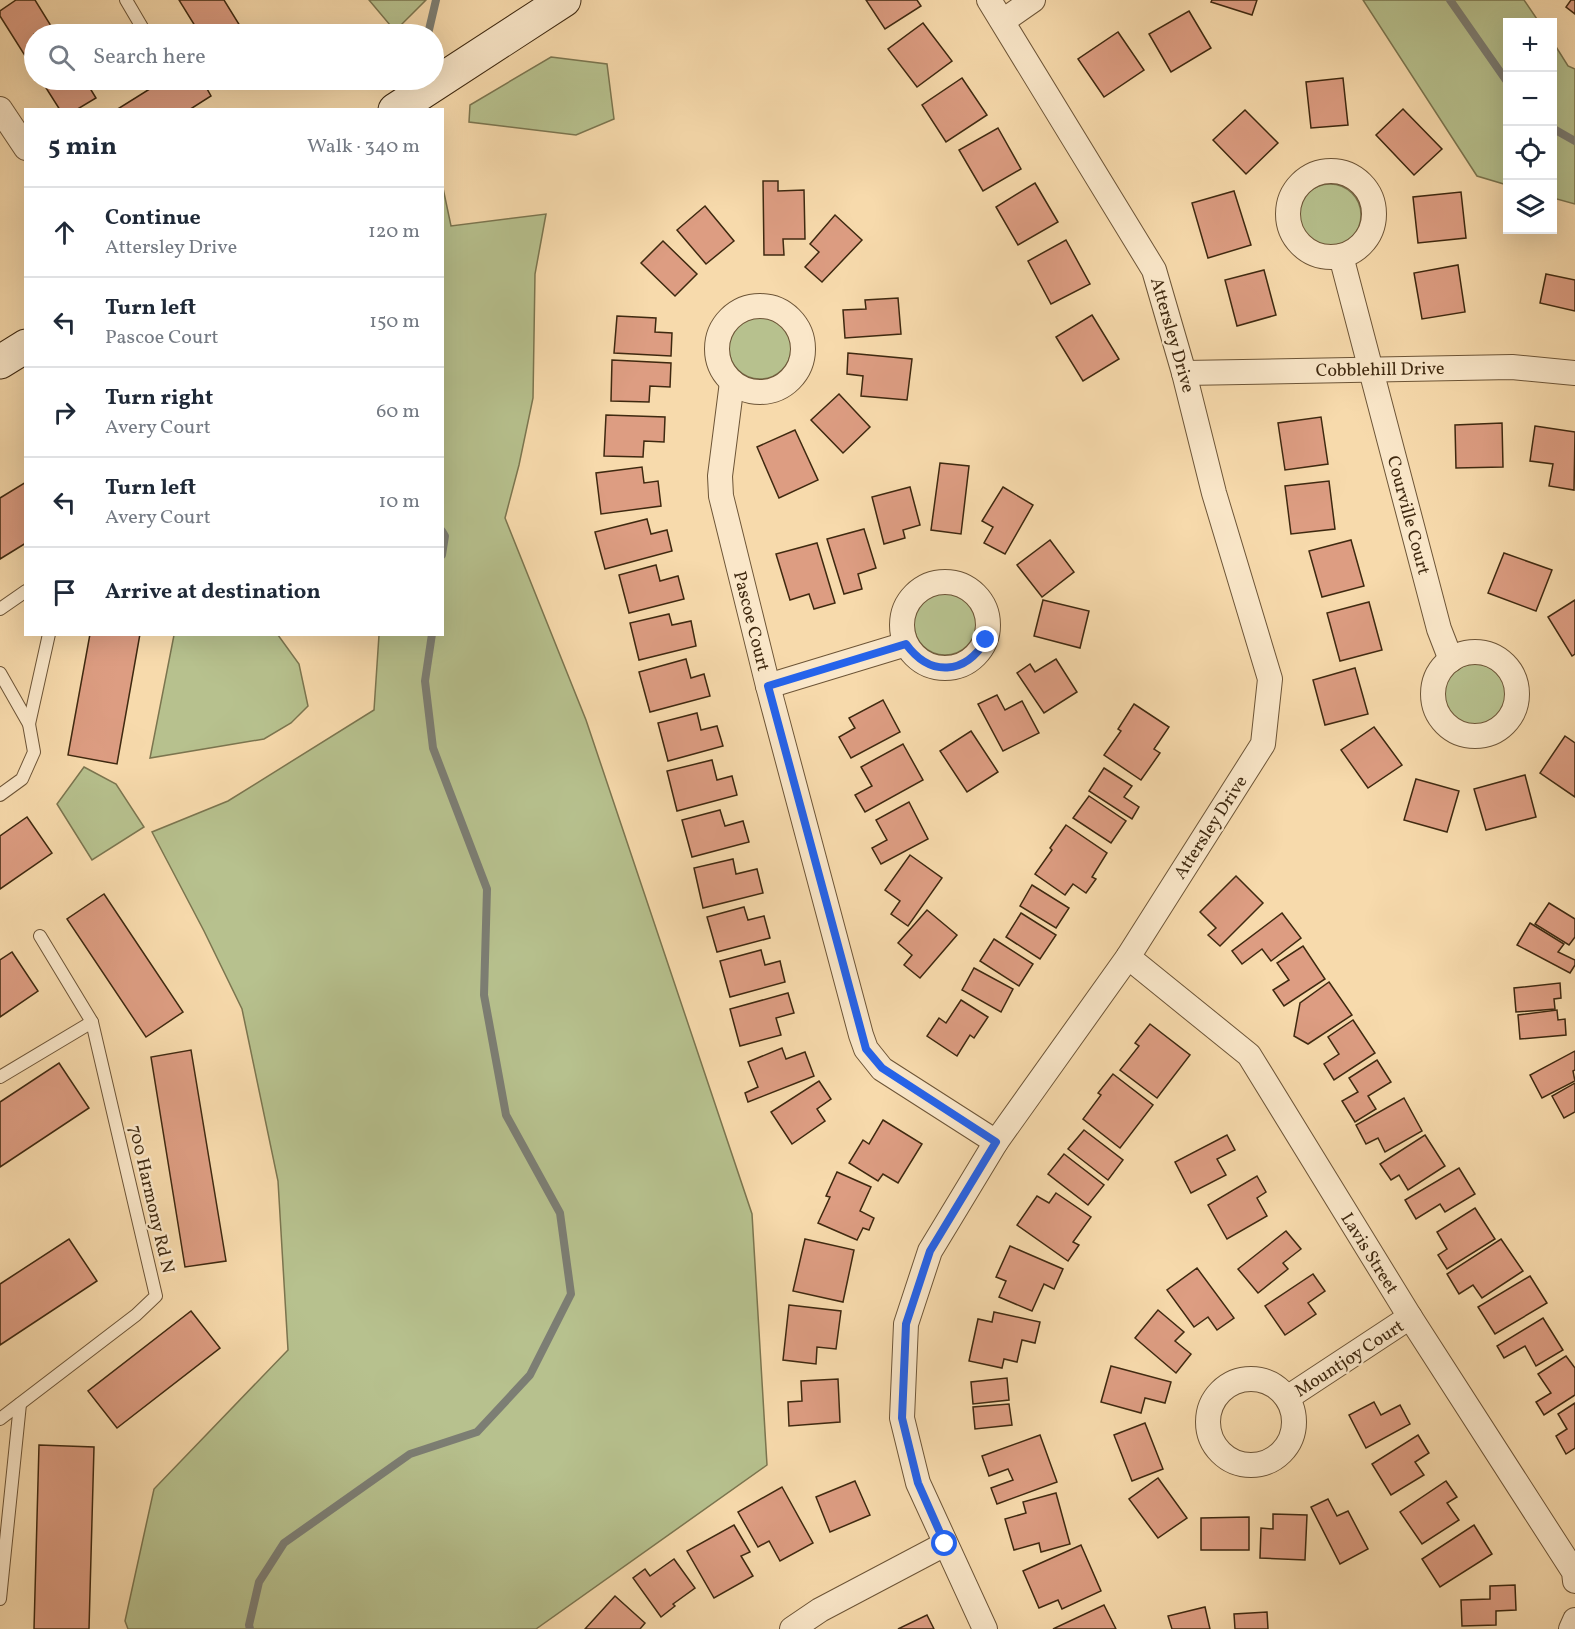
<!DOCTYPE html>
<meta charset="utf-8">
<style>
:root{--surface:#fff;--page:#f2f2f3;--text:#1f2937;--muted:#747a83;--line:#e0e1e3}
body{margin:0;font-family:Vollkorn,serif;background:var(--page);color:var(--text)}
.controls{position:absolute;right:18px;top:18px;display:grid;overflow:hidden;border-radius:0px;box-shadow:0 6px 24px #0002}
.controls button{width:54px;height:54px;display:grid;place-items:center;padding:0;border:0;border-bottom:2px solid var(--line);background:var(--surface);color:var(--text);font:30px sans-serif}
.stop{position:absolute;width:18px;height:18px;margin:-14px;border:4px solid #2563eb;border-radius:50%;background:#fff}
.stop.end{background:#2563eb;border-color:#fff;box-shadow:0 2px 6px #0008}
.list{margin:0;padding:0;list-style:none}
h2{display:flex;justify-content:space-between;align-items:center;height:78px;margin:0;padding:0 24px;font-size:26px}
h2 small{font-size:20px;font-weight:400;color:var(--muted)}
.list li{display:grid;grid-template-columns:39px 1fr auto;gap:18px;align-items:center;box-sizing:border-box;height:90px;padding:0 24px;border-top:2px solid var(--line)}
.list b{display:block;font-size:22px;white-space:nowrap}
.list p{margin:0;font-size:20px;white-space:nowrap;color:var(--muted)}
.list em{font-size:20px;font-style:normal;color:var(--muted)}
.icon{flex:none;width:33px;height:33px;fill:none;stroke:currentColor;stroke-width:2;stroke-linecap:round;stroke-linejoin:round}
.map{position:relative;flex:none;width:1575px;height:1629px;overflow:hidden}
.search{position:absolute;background:var(--surface);box-shadow:0 6px 24px #0002;left:24px;top:24px;width:420px;height:66px;display:flex;align-items:center;gap:15px;box-sizing:border-box;padding:0 21px;border-radius:33px;color:var(--muted);font-size:22px}
.panel{position:absolute;background:var(--surface);box-shadow:0 6px 24px #0002;left:24px;top:108px;width:420px;height:528px;border-radius:0px}
.map>svg:first-child{display:block}
.green{fill:#b7c18e;stroke:#7b754f;stroke-width:1.5}
.lines{fill:none;stroke-linecap:round;stroke-linejoin:round}
.stream{stroke:#7c7e74;stroke-width:8}
.building{fill:#dd9d82;stroke:#3f2910;stroke-width:1.5}
.lane-casing{stroke:#6d5537;stroke-width:14}
.street-casing{stroke:#6d5537;stroke-width:26}
.secondary-casing{stroke:#3f2910;stroke-width:35}
.lane{stroke:#fae7c9;stroke-width:12}
.street{stroke:#fae7c9;stroke-width:24}
.secondary{stroke:#fae7c9;stroke-width:33}
.route{stroke:#2563eb;stroke-width:8}
.labels{text-anchor:middle;stroke-width:4.5;stroke-linejoin:round;paint-order:stroke}
.street-label{font-size:18px;fill:#3f2910;stroke:#fae7c9}
</style>
<div class="map">
<svg width="1575" height="1629" viewBox="0 0 1575 1629">
<rect width="100%" height="100%" fill="#f7daac"/>
<filter id="stains"><feTurbulence type="fractalNoise" baseFrequency=".00333" numOctaves="4"/><feColorMatrix values="0 0 0 0 .2 0 0 0 0 .09 0 0 0 0 .02 0 0 0 .5 -.17"/></filter>
<radialGradient id="worn" r=".72"><stop offset=".6" stop-color="#630" stop-opacity="0"/><stop offset="1" stop-color="#630" stop-opacity=".3"/></radialGradient>
<g class="green">
<path d="M369 0H426L395 31Z"/>
<path d="M1363 0H1524L1539 22H1508L1507 185 1477 176Z"/>
<path d="M1553 42 1568 66 1575 69V204L1553 198Z"/>
<path d="M551 57 607 64 614 119 576 135 469 122 470 105Z"/>
<circle cx="1330" cy="215" r="31"/>
<path d="M443 188 451 226 546 214 535 274 533 398 519 465 505 518 586 720 752 1214 767 1465 536 1629H128L125 1621 154 1489 288 1350 278 1181 242 1009 204 931 152 832 228 801 374 710 379 635 442 634Z"/>
<circle cx="760" cy="348" r="31"/>
<circle cx="945" cy="624" r="31"/>
<path d="M174 635H278L299 664 308 706 291 723 264 739 150 758Z"/>
<circle cx="1475" cy="695" r="31"/>
<path d="M84 767 116 784 144 827 92 860 57 804Z"/>
</g>
<g class="lines">
<g class="stream">
<path d="M1450 0 1508 83"/>
<path d="M428 34 436 0"/>
<path d="M1552 128 1575 141"/>
<path d="M442 531 445 536 442 555"/>
<path d="M250 1629 249 1625 259 1582 284 1543 410 1454 477 1432 530 1375 571 1294 560 1213 506 1115 484 995 487 889 433 748 425 681 432 634"/>
</g>
</g>
<g class="building">
<path d="M16 0H35L56 34H34V70L0 16V11Z"/>
<path d="M179 0H224L245 34H200Z"/>
<path d="M866 0H917L921 6 885 29Z"/>
<path d="M1212 0H1257L1252 15 1211 2Z"/>
<path d="M1571 0H1575V14L1566 7Z"/>
<path d="M1189 11 1211 48 1171 72 1149 34Z"/>
<path d="M923 23 952 61 917 87 888 49Z"/>
<path d="M1118 32 1144 70 1104 97 1078 59Z"/>
<path d="M962 78 987 115 946 142 922 105Z"/>
<path d="M1343 78 1348 125 1311 128 1306 82Z"/>
<path d="M41 80H85L96 98 76 110H60Z"/>
<path d="M164 80H202L211 96 189 110H116Z"/>
<path d="M1403 109 1442 149 1414 175 1376 135Z"/>
<path d="M1245 110 1278 143 1246 174 1213 140Z"/>
<path d="M998 128 1021 169 983 191 959 150Z"/>
<path d="M763 181H778V191L804 190 805 239H783L784 255H764Z"/>
<path d="M1035 183 1058 222 1018 245 996 207Z"/>
<path d="M1234 191 1251 245 1208 258 1192 203Z"/>
<path d="M1461 192 1466 238 1418 243 1413 197Z"/>
<path d="M705 206 734 241 706 264 677 230Z"/>
<path d="M835 215 862 240 822 282 805 267 819 252 810 244Z"/>
<path d="M1066 240 1090 284 1051 304 1028 261Z"/>
<path d="M663 241 697 274 675 296 641 263Z"/>
<path d="M1458 265 1465 312 1422 319 1414 273Z"/>
<path d="M1264 270 1276 315 1237 326 1225 280Z"/>
<path d="M1546 274 1575 280V311L1540 303Z"/>
<path d="M898 298 901 334 845 338 843 310 866 309 865 300Z"/>
<path d="M1092 315 1119 359 1083 381 1056 337Z"/>
<path d="M617 316 656 318 655 332 672 333 671 356 614 353Z"/>
<path d="M848 353 912 359 907 400 861 396 863 376 847 374Z"/>
<path d="M612 360 671 363 670 387 650 386 649 402 611 401Z"/>
<path d="M839 394 870 427 843 453 811 420Z"/>
<path d="M606 415 665 417 664 442 644 441 643 457 604 456Z"/>
<path d="M1321 417 1328 464 1285 470 1278 423Z"/>
<path d="M1502 423 1503 467 1456 468 1455 425Z"/>
<path d="M1535 426 1575 432 1574 490 1549 486 1553 464 1530 461Z"/>
<path d="M795 430 818 480 779 498 757 447Z"/>
<path d="M940 463 969 466 961 534 931 530Z"/>
<path d="M642 467 644 483 658 481 661 506 601 514 596 473Z"/>
<path d="M1329 481 1335 529 1291 534 1285 486Z"/>
<path d="M26 482V543L0 559V498Z"/>
<path d="M910 487 920 525 903 530 905 538 884 544 872 497Z"/>
<path d="M1003 487 1033 505 1005 554 984 543 993 527 982 521Z"/>
<path d="M647 519 651 534 667 530 672 551 605 569 595 532Z"/>
<path d="M864 529 876 568 858 574 862 589 844 594 827 539Z"/>
<path d="M1050 540 1074 572 1042 597 1017 565Z"/>
<path d="M1351 540 1364 586 1322 597 1309 551Z"/>
<path d="M817 543 835 603 814 609 809 594 790 600 776 554Z"/>
<path d="M1504 553 1552 570 1536 611 1488 593Z"/>
<path d="M656 565 660 581 678 576 684 599 629 613 619 575Z"/>
<path d="M1043 600 1089 611 1080 648 1034 636Z"/>
<path d="M1575 600V654L1572 656 1548 617Z"/>
<path d="M1369 602 1382 650 1340 661 1327 613Z"/>
<path d="M669 614 672 625 691 621 696 646 639 660 630 623Z"/>
<path d="M90 634H140L117 764 68 755Z"/>
<path d="M686 659 691 678 704 674 710 696 650 712 639 672Z"/>
<path d="M1056 659 1077 692 1044 713 1017 673 1030 664 1035 672Z"/>
<path d="M1355 668 1368 714 1325 725 1313 680Z"/>
<path d="M997 695 1005 710 1022 701 1039 733 1003 751 978 704Z"/>
<path d="M883 700 900 732 851 758 839 737 855 728 849 718Z"/>
<path d="M1134 704 1169 727 1154 749 1160 753 1141 780 1104 755 1121 731 1118 729Z"/>
<path d="M697 713 701 730 717 726 723 746 668 761 658 723Z"/>
<path d="M1374 727 1402 765 1368 788 1341 750Z"/>
<path d="M971 731 998 772 967 792 940 751Z"/>
<path d="M1565 736 1575 743V797L1540 773Z"/>
<path d="M903 744 923 780 865 812 855 795 872 786 861 767Z"/>
<path d="M712 760 717 780 732 776 737 795 677 811 667 771Z"/>
<path d="M1104 768 1132 786 1124 797 1139 807 1132 819 1089 791Z"/>
<path d="M1525 775 1536 817 1486 830 1474 789Z"/>
<path d="M1416 779 1459 791 1447 832 1404 820Z"/>
<path d="M1089 796 1126 821 1111 843 1073 818Z"/>
<path d="M909 802 928 839 881 864 872 848 887 840 876 820Z"/>
<path d="M720 810 725 826 743 821 749 842 692 857 682 820Z"/>
<path d="M27 817 52 853 0 889V836Z"/>
<path d="M1066 825 1107 853 1092 877 1096 879 1086 893 1073 884 1065 895 1035 874 1052 850 1050 848Z"/>
<path d="M910 855 942 878 908 926 891 914 900 901 885 890Z"/>
<path d="M733 859 736 874 757 869 763 893 703 908 694 868Z"/>
<path d="M1236 876 1263 903 1220 946 1208 935 1216 928 1200 912Z"/>
<path d="M1032 885 1069 908 1056 928 1020 906Z"/>
<path d="M104 894 183 1012 146 1037 67 919Z"/>
<path d="M1549 903 1575 919V937L1569 945 1535 924Z"/>
<path d="M744 907 748 920 764 916 770 938 717 952 707 917Z"/>
<path d="M927 910 957 935 920 978 904 965 912 955 898 943Z"/>
<path d="M1021 913 1056 935 1040 959 1006 937Z"/>
<path d="M1282 913 1301 938 1271 961 1262 949 1242 964 1232 951Z"/>
<path d="M1530 923 1564 944 1558 952 1575 960V965L1570 973 1517 945Z"/>
<path d="M994 939 1033 964 1019 986 980 961Z"/>
<path d="M1303 946 1325 979 1284 1006 1273 990 1289 980 1277 963Z"/>
<path d="M761 950 765 965 780 961 785 982 730 997 720 961Z"/>
<path d="M12 952 38 991 0 1017V960Z"/>
<path d="M974 968 1013 989 1001 1012 962 990Z"/>
<path d="M1329 982 1352 1015 1308 1044 1294 1036 1300 1003Z"/>
<path d="M1560 983 1561 998 1554 999 1555 1009 1516 1012 1514 988Z"/>
<path d="M788 993 794 1013 776 1018 781 1035 740 1046 730 1009Z"/>
<path d="M961 1000 988 1017 974 1038 970 1035 957 1056 927 1036 939 1018 946 1023Z"/>
<path d="M1557 1010 1558 1020 1565 1019 1566 1035 1520 1039 1518 1015Z"/>
<path d="M1353 1020 1375 1053 1334 1080 1324 1064 1339 1054 1328 1037Z"/>
<path d="M1150 1024 1190 1055 1157 1098 1120 1070 1139 1046 1135 1043Z"/>
<path d="M782 1048 786 1059 805 1052 814 1076 748 1102 745 1093 758 1087 748 1062Z"/>
<path d="M191 1050 226 1261 185 1267 151 1057Z"/>
<path d="M1575 1051V1070L1573 1071 1575 1081 1542 1098 1530 1075Z"/>
<path d="M1377 1060 1391 1082 1368 1096 1376 1109 1355 1122 1342 1101 1358 1092 1349 1078Z"/>
<path d="M59 1063 89 1108 0 1167V1102Z"/>
<path d="M1113 1074 1153 1105 1120 1148 1083 1119 1101 1095 1098 1093Z"/>
<path d="M819 1081 831 1099 817 1109 825 1121 792 1144 771 1112Z"/>
<path d="M1575 1083V1112L1564 1118 1552 1096Z"/>
<path d="M1404 1098 1422 1131 1385 1152 1378 1138 1366 1144 1356 1125Z"/>
<path d="M883 1120 922 1144 898 1183 883 1174 878 1181 849 1163 863 1140 869 1144Z"/>
<path d="M1084 1130 1123 1160 1108 1180 1068 1149Z"/>
<path d="M1227 1135 1235 1150 1217 1159 1226 1175 1191 1193 1175 1162Z"/>
<path d="M1425 1135 1445 1166 1408 1190 1399 1175 1391 1180 1380 1164Z"/>
<path d="M1064 1154 1104 1185 1088 1205 1048 1174Z"/>
<path d="M1459 1168 1475 1194 1445 1212 1440 1204 1416 1219 1405 1200Z"/>
<path d="M837 1172 871 1187 860 1211 874 1218 869 1230 863 1228 857 1240 818 1223 830 1197 826 1196Z"/>
<path d="M1257 1176 1266 1192 1257 1198 1267 1216 1227 1239 1208 1205Z"/>
<path d="M1056 1193 1091 1217 1073 1242 1079 1245 1068 1261 1017 1225 1037 1196 1049 1203Z"/>
<path d="M1475 1208 1495 1239 1447 1269 1438 1255 1447 1249 1437 1232Z"/>
<path d="M1286 1231 1301 1249 1283 1263 1288 1269 1258 1293 1238 1269Z"/>
<path d="M69 1239 97 1281 0 1345V1284Z"/>
<path d="M805 1239 854 1250 843 1302 793 1291Z"/>
<path d="M1501 1239 1523 1271 1482 1298 1473 1285 1459 1294 1447 1274Z"/>
<path d="M1010 1246 1063 1269 1054 1289 1044 1284 1032 1311 999 1297 1006 1281 996 1277Z"/>
<path d="M1197 1268 1234 1318 1217 1330 1208 1317 1194 1327 1167 1290Z"/>
<path d="M1313 1274 1325 1291 1308 1303 1316 1314 1285 1335 1265 1306Z"/>
<path d="M1530 1276 1547 1303 1495 1334 1478 1307Z"/>
<path d="M789 1305 841 1311 836 1349 817 1347 816 1364 783 1360Z"/>
<path d="M1158 1310 1184 1332 1175 1341 1191 1354 1176 1373 1135 1338Z"/>
<path d="M191 1311 220 1348 117 1428 88 1391Z"/>
<path d="M994 1312 1040 1322 1035 1343 1022 1340 1017 1362 1004 1359 1002 1368 969 1361 978 1319 992 1322Z"/>
<path d="M1543 1318 1563 1350 1536 1366 1525 1346 1504 1358 1497 1346Z"/>
<path d="M1566 1356 1575 1368V1395L1544 1415 1536 1402 1551 1393 1538 1374Z"/>
<path d="M1111 1366 1171 1382 1165 1403 1145 1398 1141 1413 1101 1402Z"/>
<path d="M1007 1378 1009 1400 973 1404 971 1382Z"/>
<path d="M838 1379 840 1422 789 1426 788 1402 802 1401 801 1381Z"/>
<path d="M1374 1402 1381 1415 1400 1405 1410 1424 1366 1448 1349 1415Z"/>
<path d="M1575 1403V1448L1566 1454 1556 1436 1567 1429 1558 1414Z"/>
<path d="M1009 1404 1012 1425 975 1429 973 1407Z"/>
<path d="M1145 1423 1163 1469 1132 1481 1114 1435Z"/>
<path d="M1040 1435 1057 1482 997 1504 991 1488 1013 1480 1008 1469 989 1476 982 1456Z"/>
<path d="M1418 1435 1429 1453 1415 1462 1424 1475 1391 1495 1372 1464Z"/>
<path d="M39 1445 94 1447 89 1629H34Z"/>
<path d="M1158 1478 1187 1518 1158 1538 1129 1499Z"/>
<path d="M855 1481 870 1515 830 1532 816 1497Z"/>
<path d="M1446 1481 1457 1497 1447 1503 1459 1520 1422 1544 1400 1512Z"/>
<path d="M782 1487 813 1543 780 1561 769 1541 758 1547 738 1512Z"/>
<path d="M1056 1493 1070 1544 1041 1552 1039 1543 1014 1550 1005 1519 1026 1513 1023 1502Z"/>
<path d="M1328 1499 1337 1516 1348 1511 1368 1549 1340 1564 1311 1507Z"/>
<path d="M1273 1514 1307 1515 1305 1560 1260 1558 1261 1528 1273 1529Z"/>
<path d="M1249 1517V1550H1201V1518Z"/>
<path d="M734 1525 750 1552 741 1556 753 1576 714 1598 687 1551Z"/>
<path d="M1474 1525 1492 1554 1440 1587 1422 1559Z"/>
<path d="M1081 1545 1101 1591 1062 1609 1058 1600 1039 1608 1023 1571Z"/>
<path d="M674 1559 695 1588 673 1604 675 1606 661 1617 633 1578 645 1569 650 1576Z"/>
<path d="M1515 1585 1516 1610 1496 1611V1625L1462 1626 1461 1600 1490 1599V1586Z"/>
<path d="M615 1596 645 1623 640 1629H585Z"/>
<path d="M1104 1605 1116 1629H1053Z"/>
<path d="M1205 1607 1210 1629H1172L1168 1616Z"/>
<path d="M1267 1612 1268 1629H1235L1234 1614Z"/>
<path d="M927 1615 934 1629H898Z"/>
</g>
<g class="lines">
<g class="lane-casing">
<g id="lane">
<path d="M126 0 146 34"/>
<path d="M0 609 26 591"/>
<path d="M0 673 29 724 34 752 22 779 0 795"/>
<path d="M29 724 49 634"/>
<path d="M0 1077 92 1022"/>
<path d="M0 1419 136 1315 156 1296 92 1022 40 936"/>
<path d="M0 1599 20 1404"/>
</g>
</g>
<g class="street-casing">
<g id="street">
<path d="M1003 21 1033 0"/>
<path d="M0 109 26 148"/>
<circle cx="1331" cy="214" r="43"/>
<path d="M1341 256 1439 629 1451 660"/>
<circle cx="760" cy="349" r="43"/>
<path d="M1184 373 1512 367 1575 373"/>
<path d="M732 382 720 476 721 496 768 686 861 1035 866 1049 882 1069 996 1142"/>
<circle cx="945" cy="625" r="43"/>
<circle cx="1475" cy="694" r="42"/>
<path d="M768 686 906 644"/>
<path d="M1128 957 1249 1055 1410 1317 1574 1572 1575 1581"/>
<circle cx="1251" cy="1422" r="43"/>
<path d="M1287 1398 1410 1317"/>
<path d="M792 1629 820 1610 945 1544"/>
<path d="M985 1629 918 1483 902 1418 906 1324 930 1251 996 1142 1128 957 1263 744 1270 679 1214 493 1184 373 1154 270 989 0"/>
<path d="M1571 1629 1575 1620"/>
</g>
</g>
<g class="secondary-casing">
<g id="secondary">
<path d="M395 110 564 0"/>
<path d="M0 362 26 346"/>
</g>
</g>
<use href="#lane" class="lane"/>
<use href="#street" class="street"/>
<use href="#secondary" class="secondary"/>
</g>
<g class="lines">
<path class="route" d="M945 1544 918 1483 902 1418 906 1324 930 1251 996 1142 882 1068 866 1049 768 686 906 644C930 677 965 675 986 640"/>
</g>
<g class="labels">
<g class="street-label">
<text transform="translate(1173 335) rotate(74)" y="6">Attersley Drive</text>
<text transform="translate(1380 369) rotate(-1)" y="6">Cobblehill Drive</text>
<text transform="translate(1409 515) rotate(75)" y="6">Courville Court</text>
<text transform="translate(752 621) rotate(76)" y="6">Pascoe Court</text>
<text transform="translate(1210 827) rotate(-57)" y="6">Attersley Drive</text>
<text transform="translate(152 1199) rotate(77)" y="6">700 Harmony Rd N</text>
<text transform="translate(1370 1253) rotate(58)" y="6">Lavis Street</text>
<text transform="translate(1349 1358) rotate(-33)" y="6">Mountjoy Court</text>
</g>
</g>
<rect width="100%" height="100%" filter="url(#stains)"/>
<rect width="100%" height="100%" fill="url(#worn)"/>
</svg>
<div class="controls">
<button>+</button>
<button>−</button>
<button><svg class="icon" aria-label="locate" viewBox="0 0 24 24"><circle cx="12" cy="12" r="6"/><path d="M12 2v4M12 18v4M2 12h4M18 12h4"/></svg></button>
<button><svg class="icon" aria-label="layers" viewBox="0 0 24 24"><path d="M12 4l9 5-9 5-9-5zM3 14l9 5 9-5"/></svg></button>
</div>
<div class="stop" style="left:945px;top:1544px"></div>
<div class="stop end" style="left:986px;top:640px"></div>
<div class="search"><svg class="icon" aria-label="search" viewBox="0 0 24 24"><circle cx="10" cy="10" r="6"/><path d="M15 15l6 6"/></svg>Search here</div>
<section class="panel">
<h2>5 min<small>Walk · 340 m</small></h2>
<ul class="list">
<li><svg class="icon" aria-label="ahead" viewBox="0 0 24 24"><path d="M12 20V5M6 11l6-6 6 6"/></svg><div><b>Continue</b><p>Attersley Drive</p></div><em>120 m</em></li>
<li><svg class="icon" aria-label="left" viewBox="0 0 24 24"><path d="M17 20v-9H6M10 6l-5 5 5 5"/></svg><div><b>Turn left</b><p>Pascoe Court</p></div><em>150 m</em></li>
<li><svg class="icon" aria-label="right" viewBox="0 0 24 24"><path d="M7 20v-9h11M14 6l5 5-5 5"/></svg><div><b>Turn right</b><p>Avery Court</p></div><em>60 m</em></li>
<li><svg class="icon" aria-label="left" viewBox="0 0 24 24"><path d="M17 20v-9H6M10 6l-5 5 5 5"/></svg><div><b>Turn left</b><p>Avery Court</p></div><em>10 m</em></li>
<li><svg class="icon" aria-label="arrive" viewBox="0 0 24 24"><path d="M6 21V4h12l-3 4 3 4H6"/></svg><div><b>Arrive at destination</b></div></li>
</ul>
</section>
</div>
